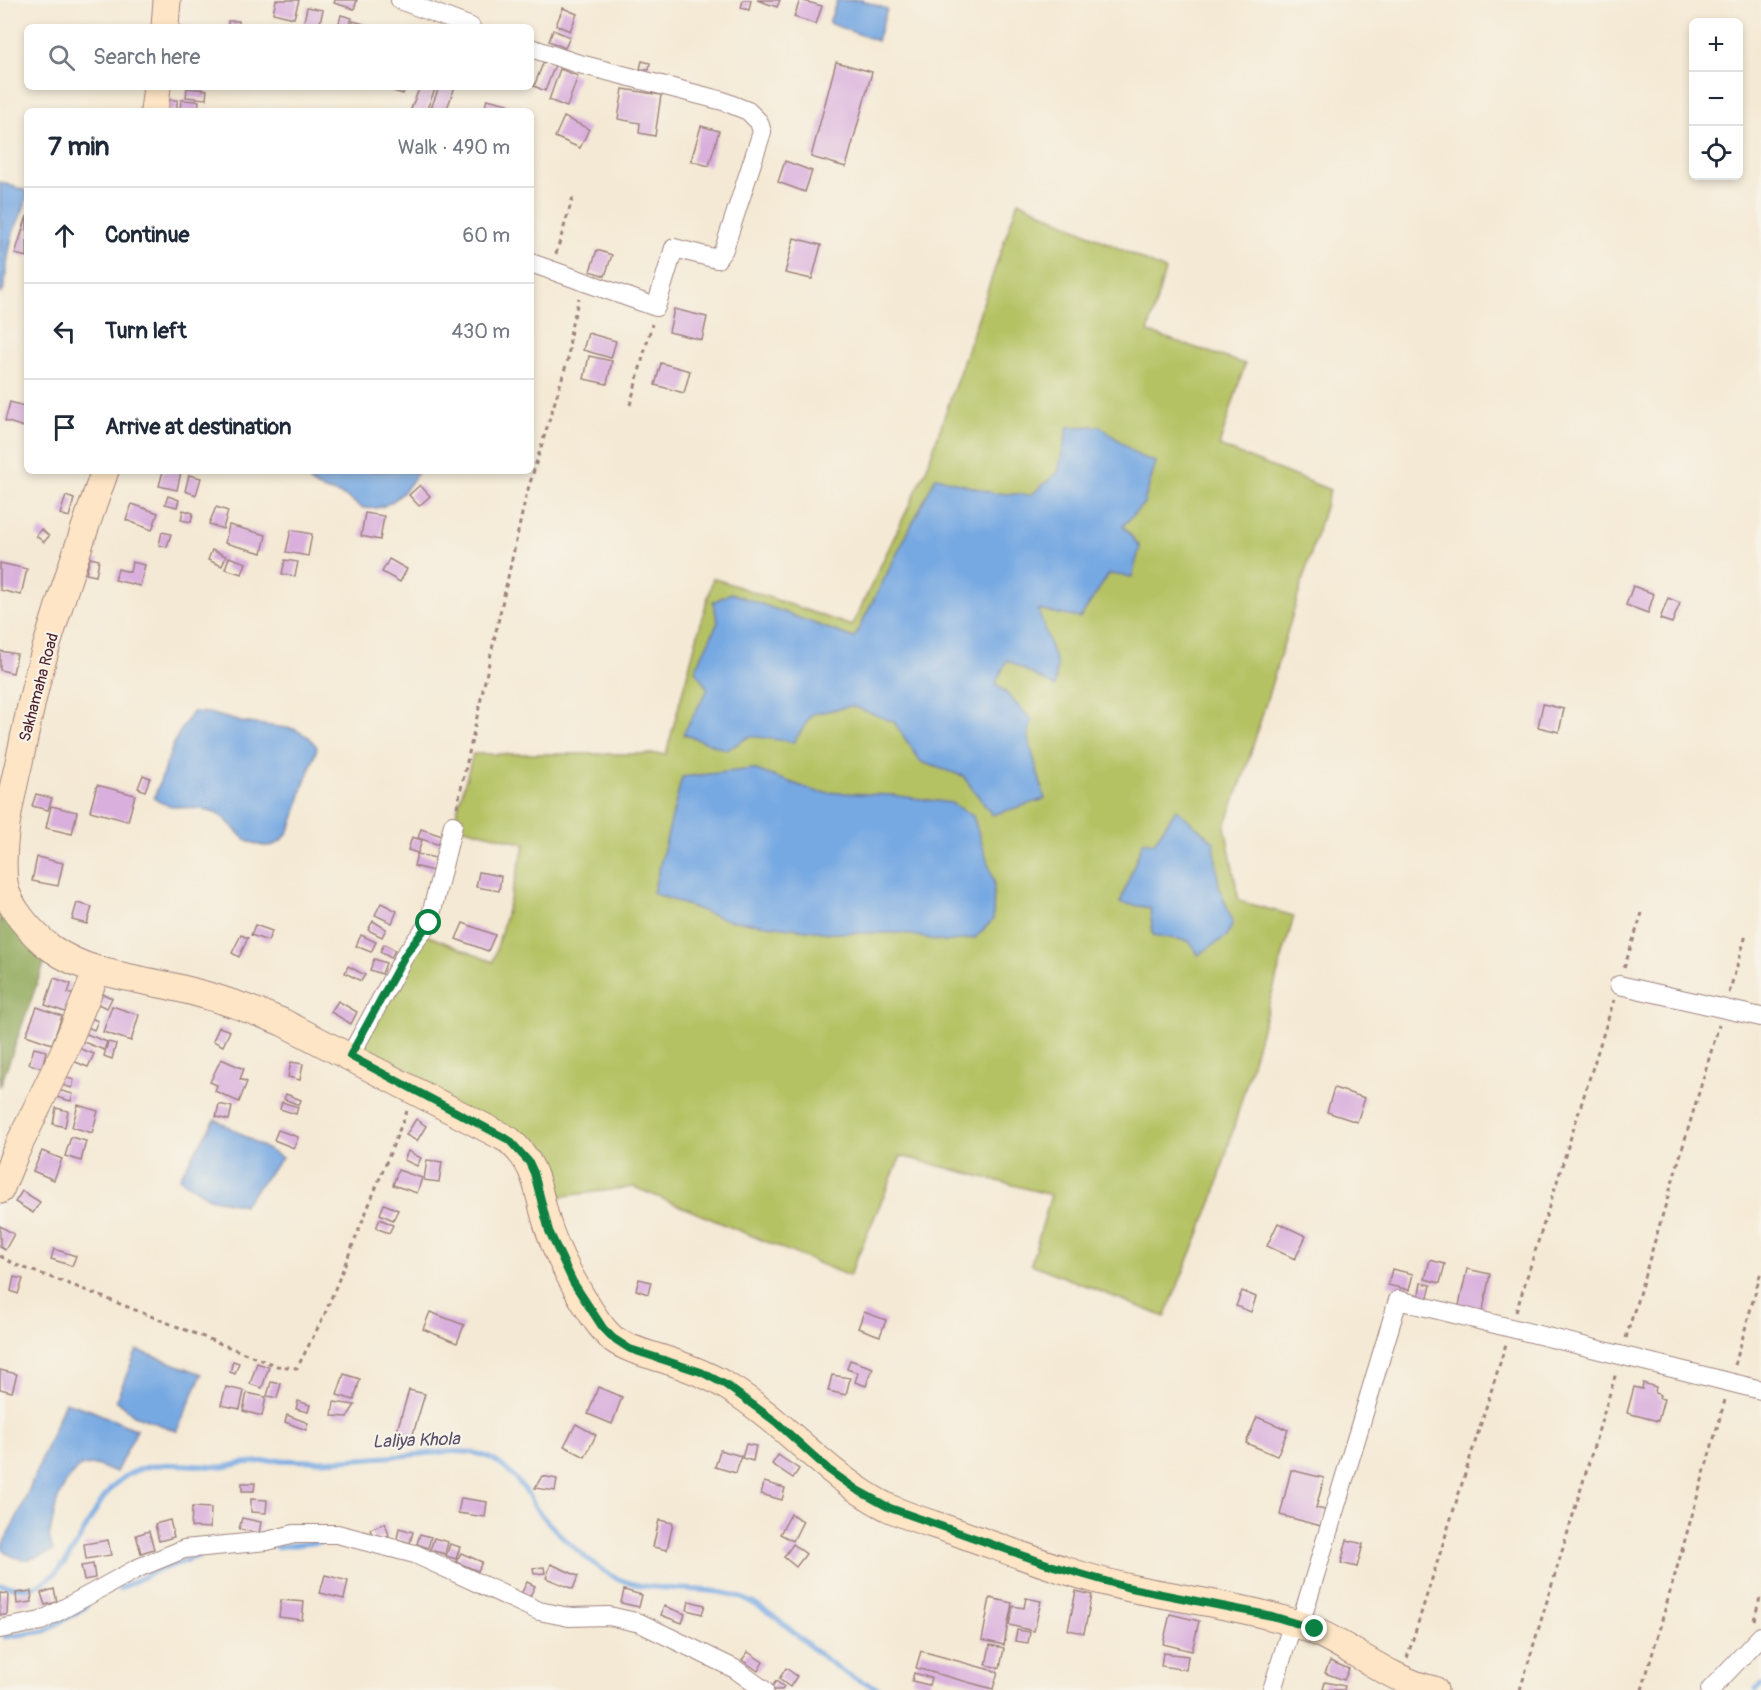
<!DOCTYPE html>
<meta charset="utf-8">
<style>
:root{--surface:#fff;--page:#f2f2f3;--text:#1f2937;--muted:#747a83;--line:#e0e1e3}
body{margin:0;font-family:Pangolin,sans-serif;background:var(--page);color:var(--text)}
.controls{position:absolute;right:18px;top:18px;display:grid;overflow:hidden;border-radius:9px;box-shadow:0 3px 9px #0003}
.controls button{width:54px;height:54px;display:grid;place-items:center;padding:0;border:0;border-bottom:2px solid var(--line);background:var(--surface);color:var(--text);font:30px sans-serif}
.stop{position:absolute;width:18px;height:18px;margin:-14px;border:4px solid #0b8043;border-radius:50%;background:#fff}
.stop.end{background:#0b8043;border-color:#fff;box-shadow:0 2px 6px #0008}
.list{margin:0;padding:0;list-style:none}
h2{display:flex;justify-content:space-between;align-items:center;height:78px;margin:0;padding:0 24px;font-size:26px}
h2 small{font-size:20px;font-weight:400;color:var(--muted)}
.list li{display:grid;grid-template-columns:39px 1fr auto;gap:18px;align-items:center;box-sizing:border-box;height:96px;padding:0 24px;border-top:2px solid var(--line)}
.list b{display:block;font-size:22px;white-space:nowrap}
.list em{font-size:20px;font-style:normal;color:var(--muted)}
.icon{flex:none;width:33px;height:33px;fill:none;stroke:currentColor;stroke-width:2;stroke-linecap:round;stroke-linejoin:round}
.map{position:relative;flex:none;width:1761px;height:1690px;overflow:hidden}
.search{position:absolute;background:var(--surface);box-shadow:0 3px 9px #0003;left:24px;top:24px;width:510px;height:66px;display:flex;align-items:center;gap:15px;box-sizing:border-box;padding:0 21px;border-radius:9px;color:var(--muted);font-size:22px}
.panel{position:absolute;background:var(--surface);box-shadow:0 3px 9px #0003;left:24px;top:108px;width:510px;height:366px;border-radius:9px}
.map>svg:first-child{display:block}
.green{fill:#b5c264;stroke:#807048;stroke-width:1.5}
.forest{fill:#90a85a;stroke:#6d6442;stroke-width:1.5}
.water{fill:#76a8e2;stroke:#606486;stroke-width:1.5}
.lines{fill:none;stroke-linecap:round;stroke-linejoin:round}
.stream{stroke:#76a8e2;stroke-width:5}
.building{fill:#d9afdd}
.street-casing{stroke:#9f8480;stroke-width:20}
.secondary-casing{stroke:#9f8480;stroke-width:29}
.path{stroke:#9f8480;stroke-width:3;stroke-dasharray:4.5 4.5;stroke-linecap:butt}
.street{stroke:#fff;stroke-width:18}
.secondary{stroke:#fde5c5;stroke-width:27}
.route{stroke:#0b8043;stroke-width:8}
.labels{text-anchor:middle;stroke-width:4.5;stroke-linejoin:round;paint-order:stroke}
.street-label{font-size:16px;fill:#4a1f2b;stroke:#f7f3e8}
.water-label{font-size:18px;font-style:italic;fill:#594f6b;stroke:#f7f3e8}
</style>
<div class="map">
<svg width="1761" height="1690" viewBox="0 0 1761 1690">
<rect width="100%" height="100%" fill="#f7f3e8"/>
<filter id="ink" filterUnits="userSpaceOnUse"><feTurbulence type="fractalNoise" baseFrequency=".0167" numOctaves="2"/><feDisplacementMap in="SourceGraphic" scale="12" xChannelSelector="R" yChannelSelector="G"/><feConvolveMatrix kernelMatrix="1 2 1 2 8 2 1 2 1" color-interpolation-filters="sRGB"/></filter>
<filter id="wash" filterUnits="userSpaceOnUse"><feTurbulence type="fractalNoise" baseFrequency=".008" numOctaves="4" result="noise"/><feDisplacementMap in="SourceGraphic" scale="24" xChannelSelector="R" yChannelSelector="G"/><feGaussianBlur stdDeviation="1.35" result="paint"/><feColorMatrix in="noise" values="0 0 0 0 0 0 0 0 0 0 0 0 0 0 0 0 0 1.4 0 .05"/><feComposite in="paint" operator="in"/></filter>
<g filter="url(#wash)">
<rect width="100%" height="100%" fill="#f4e9d4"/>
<path class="green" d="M1018 201 1165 270 1148 332 1245 364 1219 446 1330 490 1246 769 1225 826 1239 901 1294 916 1213 1200 1165 1317 1031 1264 1051 1195 901 1156 849 1276 634 1187 541 1199 529 1162 350 1056 421 933 493 962 525 844 453 825 473 754H666L713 578 852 626 926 470Z"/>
<path class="forest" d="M0 884 50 947 0 1087Z"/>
<g class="water">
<path d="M837 0H861L887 9 877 41 829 23Z"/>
<path d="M0 182 27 191C27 207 19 217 14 231 7 251 7 271 3 292L0 294Z"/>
<path d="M1100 426 1139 456 1156 462 1144 503 1123 526 1140 547 1132 577 1109 574 1080 618 1038 610 1057 665 1055 687 1007 660 996 683 1032 720 1028 737 1045 799 992 815 963 776 921 762 894 722 852 706 812 714 794 742 750 736 727 750 683 734 708 689 695 670 718 622 713 602 731 593 854 638 936 477 993 493 1031 495 1058 472 1068 427Z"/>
<path d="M301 471H419C407 490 390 512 364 508 357 507 351 498 344 496 323 488 315 491 301 471Z"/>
<path d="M192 712 209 713 241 722 294 729 309 737 317 747C314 761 308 773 303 786 295 815 289 863 247 840 235 833 229 819 216 813 197 804 170 812 154 798L175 740Z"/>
<path d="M753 769 818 792 892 795 951 803 973 816 994 881 993 920 975 938 944 942 903 933H831L727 920 653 893 682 777Z"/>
<path d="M1176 809 1214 842 1219 886 1233 923 1227 936 1198 955 1189 941 1153 935 1150 908 1120 903 1143 841 1154 843Z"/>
<path d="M215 1119 282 1158 243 1205 209 1198 179 1178Z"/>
<path d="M137 1350 202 1374 177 1431 134 1415 116 1400Z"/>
<path d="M65 1402 90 1410 137 1430 116 1472 96 1465 80 1466 66 1482 57 1501 49 1537 53 1551C32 1560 19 1565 1 1548L21 1509Z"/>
</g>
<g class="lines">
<g class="stream">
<path d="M276 1547 321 1542"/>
<path d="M0 1585C11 1586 25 1590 36 1586 80 1569 89 1493 131 1473 160 1459 190 1466 221 1467 228 1467 236 1464 243 1463 255 1462 267 1461 279 1460 289 1460 298 1461 307 1461 352 1461 398 1456 443 1452 458 1451 479 1452 492 1459 504 1465 517 1480 525 1490 530 1496 532 1504 537 1510 557 1533 579 1554 604 1571 642 1597 692 1583 733 1595 776 1608 804 1646 841 1670 853 1679 869 1684 882 1690"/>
<path d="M119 1589 151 1573 199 1556"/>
<path d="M5 1637 45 1631 87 1606"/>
<path d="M1755 1690 1761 1685"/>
</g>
</g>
<g id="blocks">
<g class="building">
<path d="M276 0H299L294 18 273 13Z"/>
<path d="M335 0H357L354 9 334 3Z"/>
<path d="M743 0H751L749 10 741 8Z"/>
<path d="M757 0H780L777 7Z"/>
<path d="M800 0 822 6 816 24 794 17Z"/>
<path d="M307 7 323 10 319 27H303Z"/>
<path d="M563 8 577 14 570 31 556 25Z"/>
<path d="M341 15 352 18 349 27H338Z"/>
<rect x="228" y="21" width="11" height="6"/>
<path d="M353 21 364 24 363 27H352Z"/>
<path d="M553 30 570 37 565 48 549 41Z"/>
<path d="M544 61 555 65 545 91 534 86Z"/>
<path d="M642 61 650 63 649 70 640 69Z"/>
<path d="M836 62 872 72 846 167 811 157Z"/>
<path d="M560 69 578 76 567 107 549 100Z"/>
<path d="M380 87H405L403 94Z"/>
<path d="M420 87H436L426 111H410Z"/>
<path d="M439 87H455L446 111H430Z"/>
<path d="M187 88 207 90 206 99 186 97Z"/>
<path d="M623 89 661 95 655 136 639 133 640 123 618 119Z"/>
<path d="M487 99 508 104 506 111H484Z"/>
<path d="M168 100H177V111H167Z"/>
<path d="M181 100 199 101 198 111H180Z"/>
<path d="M564 117 589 129 580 148 555 137Z"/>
<path d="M701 126 719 131 709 166 691 161Z"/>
<path d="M785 161 812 171 805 192 778 182Z"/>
<path d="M27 216V257L15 254Z"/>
<path d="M794 238 821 245 812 279 785 273Z"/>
<path d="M597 250 612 255 605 276 590 271Z"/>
<path d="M674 309 707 317 702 340 669 332Z"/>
<path d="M588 333 616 341 611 358 583 350Z"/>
<path d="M589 356 612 361 607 384 584 379Z"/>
<path d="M661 363 690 371 684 393 655 385Z"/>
<path d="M10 402 27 407V428L5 421Z"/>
<path d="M163 471 181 472 177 490 159 486Z"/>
<path d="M189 475 201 478 196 495 185 491Z"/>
<path d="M420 485 430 496 419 506 409 495Z"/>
<path d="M66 496 74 499 69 517 60 514Z"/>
<path d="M168 496 179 500 177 507 165 504Z"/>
<path d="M132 504 158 513 152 530 126 520Z"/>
<path d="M216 507 228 511 223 529 209 524Z"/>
<path d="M183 510 193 513 191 522 181 520Z"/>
<path d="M365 513 384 516 380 540 361 536Z"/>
<path d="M229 525 266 535 262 553 225 543Z"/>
<path d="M41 529 49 536 44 542 36 536Z"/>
<path d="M291 530 312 534 308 556 286 552Z"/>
<path d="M162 532 171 534 167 547 159 545Z"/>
<path d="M212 550 226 556 222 566 208 560Z"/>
<path d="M229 557 246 563 242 574 225 569Z"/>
<path d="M90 558 99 560 96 576 86 574Z"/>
<path d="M389 559 407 569 400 582 382 572Z"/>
<path d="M285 560 298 562 295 576 282 574Z"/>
<path d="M132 562 145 565 140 586 115 580 118 569 130 572Z"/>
<path d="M0 563 27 569 21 595 0 590Z"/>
<path d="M1633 586 1654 594 1648 613 1626 605Z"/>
<path d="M1668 598 1680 603 1672 623 1660 619Z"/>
<path d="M0 651 17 654 13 673 0 670Z"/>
<path d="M1543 704 1564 709 1559 732 1538 727Z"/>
<path d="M143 775 150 778 145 791 138 788Z"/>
<path d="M97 785 135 795 128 821 90 811Z"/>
<path d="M36 794 52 798 48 810 32 806Z"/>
<path d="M51 806 77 812 72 834 46 828Z"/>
<path d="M421 829 442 836 440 845 418 838Z"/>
<path d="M412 837 422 840 418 853 408 850Z"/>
<path d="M417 854 436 858 433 871 414 866Z"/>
<path d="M37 857 63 863 58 886 32 881Z"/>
<path d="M479 872 501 876 499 891 476 887Z"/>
<path d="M77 903 92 907 87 924 72 920Z"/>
<path d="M381 903 397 911 392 923 375 915Z"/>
<path d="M373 921 386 929 382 937 368 930Z"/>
<path d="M463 923 495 935 488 951 456 939Z"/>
<path d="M255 925 272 931 268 941 251 935Z"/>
<path d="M241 935 248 938 239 957 232 953Z"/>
<path d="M361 935 376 942 371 952 356 946Z"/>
<path d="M384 944 395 950 391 958 380 952Z"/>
<path d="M374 959 386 963 382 974 370 970Z"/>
<path d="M348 966 365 975 361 981 345 973Z"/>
<path d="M54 978 71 984 68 993 77 996 71 1014 45 1005Z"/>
<path d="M98 992 112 998 107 1008 93 1002Z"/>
<path d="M338 1001 357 1012 351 1024 331 1012Z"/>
<path d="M112 1006 139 1015 131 1041 103 1032Z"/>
<path d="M37 1007 62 1016 52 1044 26 1035Z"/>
<path d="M86 1016 98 1021 94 1030 83 1025Z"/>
<path d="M219 1027 230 1031 223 1046 213 1041Z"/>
<path d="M84 1033 107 1042 104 1050 81 1041Z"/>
<path d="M108 1042 116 1044 112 1059 104 1056Z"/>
<path d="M34 1048 46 1051 42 1068 29 1064Z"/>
<path d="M78 1048 94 1054 88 1067 73 1061Z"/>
<path d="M221 1059 244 1069 240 1079 247 1082 239 1102 215 1091 217 1085 210 1082Z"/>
<path d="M291 1062 303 1064 300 1080 288 1077Z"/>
<path d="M58 1075 74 1080 72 1088 55 1083Z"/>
<path d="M1334 1088 1365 1098 1357 1122 1327 1112Z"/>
<path d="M54 1089 73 1094 71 1101 52 1096Z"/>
<path d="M286 1094 301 1100 299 1105 284 1099Z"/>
<path d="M282 1102 298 1107 296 1114 280 1109Z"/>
<path d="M219 1104 232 1107 229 1120 216 1117Z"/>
<path d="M78 1105 98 1111 92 1133 72 1127Z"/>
<path d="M56 1108 68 1111 65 1127 53 1124Z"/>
<path d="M416 1119 426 1126 417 1141 406 1135Z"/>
<path d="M278 1130 298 1137 294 1148 274 1140Z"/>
<path d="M71 1137 86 1141 81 1161 65 1156Z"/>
<path d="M42 1151 62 1159 54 1180 33 1171Z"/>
<path d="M408 1151 421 1158 417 1166 404 1160Z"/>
<path d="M427 1160 442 1162 439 1182 424 1180Z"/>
<path d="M398 1170 422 1178 417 1193 393 1185Z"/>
<path d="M22 1191 40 1202 33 1213 15 1202Z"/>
<path d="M384 1204 398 1210 393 1220 380 1214Z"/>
<path d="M380 1219 393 1225 389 1233 376 1228Z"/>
<path d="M1278 1223 1306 1236 1295 1259 1267 1246Z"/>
<path d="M0 1226 14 1234 5 1250 0 1247Z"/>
<path d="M54 1249 76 1256 72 1266 51 1259Z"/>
<path d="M1430 1260 1445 1264 1440 1283 1425 1279Z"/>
<path d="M1392 1269 1413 1274 1409 1290 1388 1285Z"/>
<path d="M1467 1269 1490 1274 1482 1315 1458 1310Z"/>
<path d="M14 1277 23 1279 18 1294 11 1291Z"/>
<path d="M639 1279 651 1282 648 1294 636 1290Z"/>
<path d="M1421 1283 1431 1285 1427 1301 1418 1299Z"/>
<path d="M1242 1291 1256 1297 1251 1312 1236 1306Z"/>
<path d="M430 1312 464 1325 457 1343 423 1329Z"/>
<path d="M864 1312 886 1320 880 1336 858 1328Z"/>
<path d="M850 1360 873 1368 866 1386 855 1382 858 1373 847 1369Z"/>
<path d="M233 1361 239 1363 235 1374 230 1372Z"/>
<path d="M257 1363 269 1367 262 1388 250 1384Z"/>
<path d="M0 1370 17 1374 12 1392 0 1389Z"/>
<path d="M344 1374 360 1379 354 1400 337 1395Z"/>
<path d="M832 1375 850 1378 846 1395 828 1391Z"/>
<path d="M271 1382 281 1384 277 1398 267 1396Z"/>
<path d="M1643 1383 1656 1387 1655 1393 1660 1395 1659 1398 1664 1399 1658 1421 1627 1413 1634 1387 1642 1389Z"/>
<path d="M226 1387 244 1391 240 1409 221 1405Z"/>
<path d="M598 1387 622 1397 612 1424 588 1414Z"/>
<path d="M409 1390 425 1394 410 1444 396 1434Z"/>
<path d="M247 1393 266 1397 262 1416 243 1411Z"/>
<path d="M298 1401 310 1405 308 1412 296 1409Z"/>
<path d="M334 1402 355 1405 347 1417 332 1416Z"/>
<path d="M287 1415 308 1423 306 1430 285 1422Z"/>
<path d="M1257 1417 1288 1430 1277 1456 1246 1443Z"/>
<path d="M576 1424 596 1435 585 1457 564 1446Z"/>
<path d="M746 1444 756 1446 753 1461 742 1458Z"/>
<path d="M720 1450 741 1456 736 1473 715 1467Z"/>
<path d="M778 1455 799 1469 793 1478 772 1464Z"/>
<path d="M1291 1470 1324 1478 1316 1508 1325 1510 1321 1526 1280 1515Z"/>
<path d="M542 1476 557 1479 555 1491 535 1488Z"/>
<path d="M764 1482 785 1488 782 1500 761 1494Z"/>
<path d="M242 1483H255L254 1491H242Z"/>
<path d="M461 1498 487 1502 485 1517 458 1513Z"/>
<path d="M251 1499 267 1500 266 1513 251 1512Z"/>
<path d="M192 1507 211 1508 210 1528 191 1527Z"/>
<path d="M791 1514 803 1521 793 1541 780 1534Z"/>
<path d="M242 1518 261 1522 259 1533 239 1529Z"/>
<path d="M170 1520 174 1537 159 1541 155 1524Z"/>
<path d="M659 1520 673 1523 667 1550 653 1547Z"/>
<path d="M385 1523 389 1535 374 1541 370 1529Z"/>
<path d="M399 1528 413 1532 410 1543 397 1539Z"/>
<path d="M149 1531 154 1549 141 1553 136 1535Z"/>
<path d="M420 1534 431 1537 428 1548 417 1544Z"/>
<path d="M434 1538 448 1542 445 1554 430 1550Z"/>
<path d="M108 1540 111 1555 86 1559 84 1544Z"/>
<path d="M1347 1540 1363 1544 1357 1567 1341 1563Z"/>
<path d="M450 1544 460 1547 456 1559 446 1556Z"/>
<path d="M793 1544 806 1554 796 1567 784 1557Z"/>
<path d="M461 1553 482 1562 478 1571 456 1562Z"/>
<path d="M93 1564 95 1578 84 1580 81 1566Z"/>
<path d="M551 1564 578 1576 573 1589 546 1578Z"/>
<path d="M544 1567 545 1573 534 1574 533 1568Z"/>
<path d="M325 1575 348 1581 344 1599 320 1593Z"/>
<path d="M527 1582 535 1586 528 1600 520 1596Z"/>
<path d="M54 1589 57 1602 45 1605 41 1593Z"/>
<path d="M624 1590 642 1595 639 1607 621 1603Z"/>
<path d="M31 1591 32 1602 17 1604 16 1593Z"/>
<path d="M1076 1591 1092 1595 1084 1633 1068 1630Z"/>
<path d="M0 1593 8 1594 7 1615H0Z"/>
<path d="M990 1598 1012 1603 1004 1645 982 1640Z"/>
<path d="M1026 1598 1041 1601 1034 1631 1009 1625 1013 1606 1024 1608Z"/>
<path d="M281 1600 304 1602 302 1620 279 1617Z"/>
<path d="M689 1601 705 1605 702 1614 687 1610Z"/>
<path d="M664 1606 685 1614 682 1623 661 1615Z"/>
<path d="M1170 1614 1199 1621 1192 1651 1163 1644Z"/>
<path d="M1017 1630 1030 1632 1028 1643 1015 1641Z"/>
<path d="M990 1645 1004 1648 1000 1668 986 1665Z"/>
<path d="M921 1651 998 1672 993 1689 916 1668Z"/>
<path d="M748 1652 763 1662 758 1671 742 1660Z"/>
<path d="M1163 1653 1188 1656 1186 1670 1161 1666Z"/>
<path d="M1330 1661 1349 1669 1344 1680 1325 1673Z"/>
<path d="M786 1668 797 1676 790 1687 779 1679Z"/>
<path d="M914 1673 931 1678 929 1685 912 1681Z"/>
<path d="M776 1681 784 1687 782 1690H774L771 1688Z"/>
<path d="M1325 1682 1345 1686 1344 1690H1323Z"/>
</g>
</g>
</g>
<g filter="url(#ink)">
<use href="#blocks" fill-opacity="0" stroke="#9f8480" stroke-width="1.5"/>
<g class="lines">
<g class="street-casing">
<g id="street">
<path d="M400 0 471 27"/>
<path d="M531 48 576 63 723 101 748 111 759 122 762 132 724 249 717 259 674 248 656 307 531 263"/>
<path d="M1619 985 1761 1017"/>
<path d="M350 1056 405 955 429 923 453 825"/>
<path d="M1300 1625 1398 1300 1761 1390"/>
<path d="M0 1629 41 1621 138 1568 184 1549 267 1541 294 1534H337L415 1554 539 1611 569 1617 609 1616 640 1623 735 1669 764 1690"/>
<path d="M1272 1690 1293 1622"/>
<path d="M1710 1690 1761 1636"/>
</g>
</g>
<g class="secondary-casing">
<g id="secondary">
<path d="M165 27 167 0"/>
<path d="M154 111 157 87"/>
<path d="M105 471C82 535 60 600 41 665 32 697 26 730 19 762 10 801 0 842 4 883 7 906 32 934 51 948 86 973 129 977 170 986 209 995 246 1007 282 1022L509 1140C542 1170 536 1194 550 1232 559 1258 592 1322 613 1339 629 1350 648 1354 666 1360 687 1367 709 1375 728 1387 785 1422 826 1476 887 1507 912 1519 941 1526 967 1536 1021 1555 1074 1576 1130 1588 1183 1599 1239 1606 1291 1622 1343 1638 1382 1678 1434 1690"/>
<path d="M0 1190 16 1151 62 1056 97 971"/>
</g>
</g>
<g class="path">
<path d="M556 254 573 197"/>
<path d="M630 405 652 324"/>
<path d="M457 807 526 496 568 359 571 328 579 298"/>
<path d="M1624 968 1642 913"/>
<path d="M1729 993 1746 935"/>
<path d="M0 1256 16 1265 72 1285 277 1366 297 1368 324 1316 407 1111"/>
<path d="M1516 1312 1614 1000"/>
<path d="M1626 1338 1719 1025"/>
<path d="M1735 1365 1761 1272"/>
<path d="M1754 1620 1761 1594"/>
<path d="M1407 1658 1506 1344"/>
<path d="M1520 1690 1616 1373"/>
<path d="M1642 1690 1725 1400"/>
</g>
<use href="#street" class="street"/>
<use href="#secondary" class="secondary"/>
</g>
</g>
<g class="lines" filter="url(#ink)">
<path class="route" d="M429 923 405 955 350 1056 509 1140 529 1162 534 1173 549 1231 573 1282 603 1328 613 1338 630 1349 701 1372 726 1385 776 1422 829 1470 857 1490 890 1508 1050 1565 1126 1587 1272 1616 1315 1629"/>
</g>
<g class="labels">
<g class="street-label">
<text transform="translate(38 687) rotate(-75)" y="6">Sakhamaha Road</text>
</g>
<g class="water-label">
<text transform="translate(416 1440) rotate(-2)" y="6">Laliya Khola</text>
</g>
</g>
</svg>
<div class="controls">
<button>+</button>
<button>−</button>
<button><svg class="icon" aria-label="locate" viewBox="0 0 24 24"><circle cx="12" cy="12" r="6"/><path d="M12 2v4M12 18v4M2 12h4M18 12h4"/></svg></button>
</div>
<div class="stop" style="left:429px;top:923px"></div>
<div class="stop end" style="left:1315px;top:1629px"></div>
<div class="search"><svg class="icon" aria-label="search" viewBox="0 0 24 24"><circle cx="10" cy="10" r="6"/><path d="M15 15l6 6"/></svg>Search here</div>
<section class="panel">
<h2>7 min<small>Walk · 490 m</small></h2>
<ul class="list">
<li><svg class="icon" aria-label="ahead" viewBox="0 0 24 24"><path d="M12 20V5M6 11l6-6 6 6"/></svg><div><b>Continue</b></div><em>60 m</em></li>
<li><svg class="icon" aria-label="left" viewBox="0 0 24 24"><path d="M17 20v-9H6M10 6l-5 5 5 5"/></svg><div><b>Turn left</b></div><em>430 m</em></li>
<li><svg class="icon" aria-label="arrive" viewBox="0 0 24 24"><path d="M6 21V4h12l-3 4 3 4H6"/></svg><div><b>Arrive at destination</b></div></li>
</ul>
</section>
</div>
